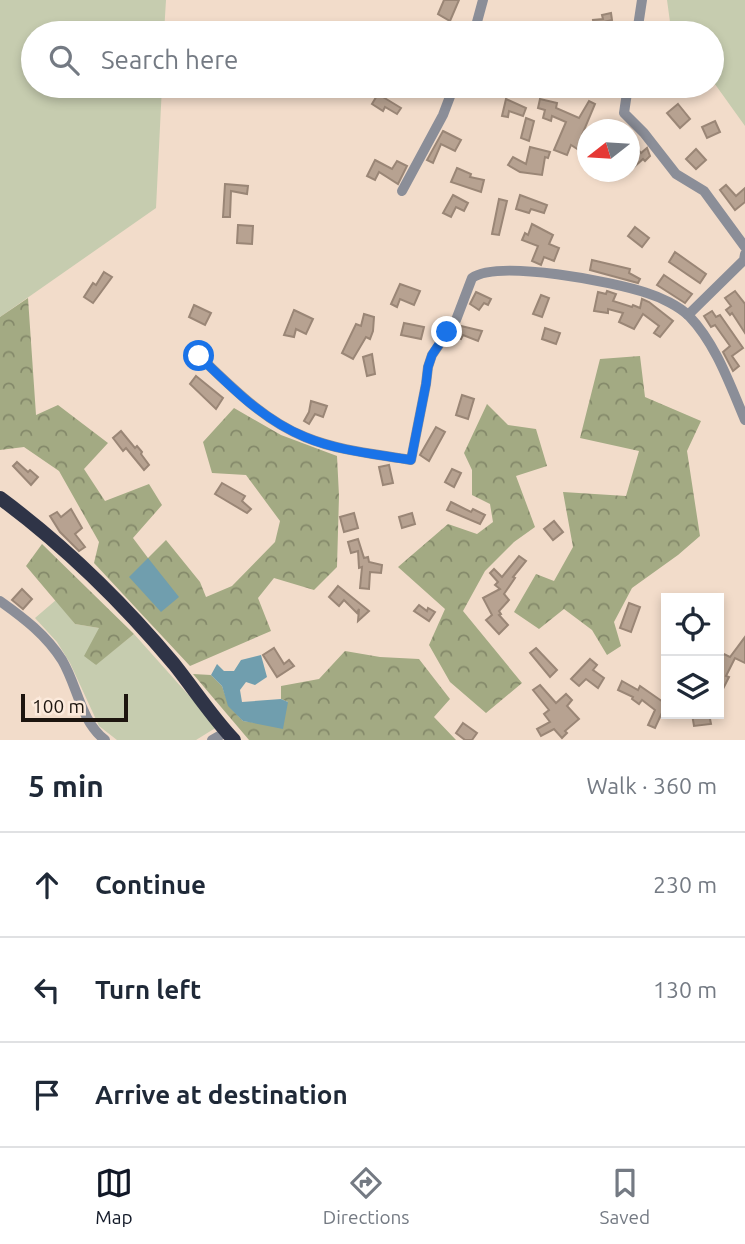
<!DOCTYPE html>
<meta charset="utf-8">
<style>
:root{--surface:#fff;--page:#f6f6f7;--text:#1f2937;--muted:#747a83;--line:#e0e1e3;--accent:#111827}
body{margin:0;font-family:Ubuntu,sans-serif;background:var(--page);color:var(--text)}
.controls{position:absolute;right:21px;bottom:21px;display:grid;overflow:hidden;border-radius:0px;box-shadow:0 4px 10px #0003}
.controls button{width:63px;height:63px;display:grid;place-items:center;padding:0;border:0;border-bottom:2px solid var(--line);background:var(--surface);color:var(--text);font:35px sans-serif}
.compass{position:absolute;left:577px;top:119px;width:63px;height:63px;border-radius:50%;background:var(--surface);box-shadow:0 4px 10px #0003;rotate:253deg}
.scale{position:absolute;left:21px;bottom:18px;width:107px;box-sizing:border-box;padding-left:7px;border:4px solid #1d150f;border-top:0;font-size:19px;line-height:24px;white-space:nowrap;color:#1d150f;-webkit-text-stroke:5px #fceadc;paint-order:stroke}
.stop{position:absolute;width:21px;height:21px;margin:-16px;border:5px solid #1a73e8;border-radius:50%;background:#fff}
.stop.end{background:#1a73e8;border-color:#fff;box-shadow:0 2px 7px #0008}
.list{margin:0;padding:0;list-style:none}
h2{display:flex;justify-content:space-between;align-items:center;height:91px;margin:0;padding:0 28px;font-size:30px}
h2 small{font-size:23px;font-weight:400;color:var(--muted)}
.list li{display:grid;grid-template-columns:46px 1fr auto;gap:21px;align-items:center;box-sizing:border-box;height:105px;padding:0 28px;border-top:2px solid var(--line)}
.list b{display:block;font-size:26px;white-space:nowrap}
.list em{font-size:23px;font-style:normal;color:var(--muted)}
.icon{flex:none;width:38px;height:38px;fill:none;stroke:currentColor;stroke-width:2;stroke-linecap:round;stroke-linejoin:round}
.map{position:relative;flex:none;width:745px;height:740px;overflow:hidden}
.search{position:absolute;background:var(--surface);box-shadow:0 4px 10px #0003;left:21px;right:21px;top:21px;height:77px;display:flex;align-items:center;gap:18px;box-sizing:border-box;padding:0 24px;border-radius:38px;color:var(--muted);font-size:26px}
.sheet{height:406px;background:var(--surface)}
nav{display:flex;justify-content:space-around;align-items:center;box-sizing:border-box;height:98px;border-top:2px solid var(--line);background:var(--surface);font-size:19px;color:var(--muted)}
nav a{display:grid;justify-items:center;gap:4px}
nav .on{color:var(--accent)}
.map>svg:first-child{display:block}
.green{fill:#c6ccaf}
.forest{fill:url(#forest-crowns)}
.water{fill:#709eae}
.building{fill:#b7a291;stroke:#9a8676;stroke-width:2}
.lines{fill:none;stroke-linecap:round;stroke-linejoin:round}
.minor{stroke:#8b8e98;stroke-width:10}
.highway{stroke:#2f3447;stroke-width:14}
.route{stroke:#1a73e8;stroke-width:9}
</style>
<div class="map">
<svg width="745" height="740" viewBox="0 0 745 740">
<defs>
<pattern id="forest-crowns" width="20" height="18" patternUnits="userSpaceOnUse" patternTransform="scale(1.75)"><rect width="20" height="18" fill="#a3aa83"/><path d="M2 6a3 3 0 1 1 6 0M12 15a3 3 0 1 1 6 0" fill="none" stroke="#84896a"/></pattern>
</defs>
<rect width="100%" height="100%" fill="#f2dcca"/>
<g class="green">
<path d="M0 0H166L164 33H33V86H162L156 208 0 317Z"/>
<path d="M667 0H745V126L712 80V33H678L670 22Z"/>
<path d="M56 600 75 624 99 628 95 665 134 634 217 727 196 740H117L99 726 70 663 57 642 35 618Z"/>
</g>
<g class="forest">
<path d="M28 298 36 415 58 405 108 443 84 469 105 501 149 484 162 505 133 538 148 558 166 540 200 582 206 597 232 586 275 542 280 521 246 475 212 473 203 442 234 408 281 435 337 456 339 496 337 567 314 590 274 578 258 598 271 631 190 666 94 563 99 542 59 471 24 447 0 450V317Z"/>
<path d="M640 356 645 397 701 421 687 451 700 536 678 555 632 588 614 622 621 646 607 655 592 630 564 609 539 629 514 612 536 574 554 581 573 547 563 492 626 496 639 451 580 438 600 359Z"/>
<path d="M487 404 508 425 536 429 547 466 516 476 535 527 514 542 485 571 463 611 522 683 486 713 450 682 429 645 445 609 398 567 448 524 477 534 493 522 490 504 472 495V470L464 453Z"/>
<path d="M42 544 134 634 96 665 84 656 99 628 75 624 26 566Z"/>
<path d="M345 651 380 657 419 659 450 699 434 717 456 740H249L193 674 211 675 222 686 229 706 243 721 266 724 288 702 281 699V686L319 679Z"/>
</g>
<g class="water">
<path d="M148 558 179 597 161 612 129 577Z"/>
<path d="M261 655 267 677 255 685 246 682 240 690 242 702 281 699 288 702 283 729 243 721 228 706 222 686 211 675 217 664 224 671H234L241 660Z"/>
</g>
<g class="building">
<path d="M444 0H459L450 21 438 14Z"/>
<path d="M611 13 612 20 604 22 606 33H595L593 20 603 19 602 15Z"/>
<path d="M378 94 401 108 397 114 385 107 383 111 372 104Z"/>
<path d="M506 99 526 108 523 116 509 111 508 117 502 116Z"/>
<path d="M540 99 557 103 556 108 579 118 589 101 595 104 579 142 587 147 585 154 571 145 567 155 554 150 566 122 552 116 551 121 543 118 545 110 538 108Z"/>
<path d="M678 104 690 119 680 128 667 113Z"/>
<path d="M526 118 534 121 529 141 521 138Z"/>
<path d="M715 121 720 132 707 138 702 127Z"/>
<path d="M443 131 461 140 455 151 441 144 433 163 427 160Z"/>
<path d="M633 143 641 153 647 148 650 156 645 161 643 159 633 168 629 165V146Z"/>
<path d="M530 147 550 152 548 158 545 157 542 175 520 172 508 165 513 157 526 164Z"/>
<path d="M696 149 706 160 696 169 686 159Z"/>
<path d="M375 160 392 169 397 161 407 166 398 184 379 172 375 180 367 176Z"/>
<path d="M457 168 471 174 470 177 484 180 481 192 451 182Z"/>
<path d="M225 184 248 186 247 194 231 191 230 217H223Z"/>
<path d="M726 185 736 196 745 188V202L735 210 720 190Z"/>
<path d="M453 195 468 203 464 211 456 207 451 217 443 213Z"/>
<path d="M520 195 547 205 544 213 531 209 529 213 516 209Z"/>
<path d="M499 199 507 201 499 235 492 234Z"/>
<path d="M532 224 553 235 549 244 559 248 554 261 544 257 541 265 532 261 538 246 522 240 525 233 528 235Z"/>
<path d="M238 225 253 226 252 244 237 243Z"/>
<path d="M635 227 649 238 642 247 628 236Z"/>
<path d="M675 252 706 274 700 283 669 262Z"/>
<path d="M592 260 630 269 629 273 640 279 638 283 590 270Z"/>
<path d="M104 272 112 277 93 303 84 297 93 283 96 285Z"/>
<path d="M664 275 692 294 685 303 657 285Z"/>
<path d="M400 284 420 291 414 305 400 299 397 307 391 304Z"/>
<path d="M607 291 616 294 613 301 632 307 633 305 640 308 642 299 649 302 673 321 660 337 654 333 659 326 643 314 634 329 619 322 623 313 608 309V313L594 311 598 292 606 294Z"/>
<path d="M735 291 745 304V333L732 313 730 315 726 310 731 306 725 298Z"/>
<path d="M476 292 491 299 488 305 484 303 479 310 470 304Z"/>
<path d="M541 295 549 298 542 317 533 314Z"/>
<path d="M194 305 211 313 205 325 189 317Z"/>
<path d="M294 310 313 319 306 334 296 329 294 337 284 335Z"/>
<path d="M712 311 716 317 720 315 743 348 732 356 739 366 733 371 723 352 730 346 715 325 711 327 704 316Z"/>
<path d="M364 314 374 317 373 331 370 339 366 337 353 359 342 353 356 324 361 326Z"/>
<path d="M404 323 424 327 421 339 401 335Z"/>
<path d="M461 326 482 331 478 341 463 335 461 339 454 336Z"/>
<path d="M545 328 560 333 556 344 542 339Z"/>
<path d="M372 354 375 374 367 376 363 357Z"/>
<path d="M196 376 223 398 216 409 190 384Z"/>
<path d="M462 395 474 399 468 419 456 415Z"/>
<path d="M311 401 327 406 323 417 315 414 309 424 304 421 309 412Z"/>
<path d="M436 427 445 432 429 461 420 455Z"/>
<path d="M121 431 135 448 137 446 142 452 141 454 149 465 144 470 126 448 123 451 113 438Z"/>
<path d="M17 462 28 472 30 470 38 477 31 485 13 466Z"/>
<path d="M389 465 393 483 383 485 379 467Z"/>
<path d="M452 469 461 473 454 487 445 482Z"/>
<path d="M222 483 245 496 242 501 251 509 247 513 215 494Z"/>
<path d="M451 502 471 512 473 509 485 515 480 524 447 510Z"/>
<path d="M71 509 82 528 75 534 85 547 79 551 60 532 50 516 57 512 61 517Z"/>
<path d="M354 513 358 528 344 532 340 517Z"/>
<path d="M412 513 415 524 402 528 399 517Z"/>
<path d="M554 521 563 532 553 540 544 529Z"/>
<path d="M358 539 364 558 368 557 369 562 382 565 381 573 370 572 369 589 360 588 362 567 359 568 358 551 351 553 348 542Z"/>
<path d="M519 556 526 561 513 577 515 578 504 594 509 600 499 611 501 614 499 615 508 625 499 634 486 620 492 615 483 598 500 589 495 585 498 582 490 573 494 569 502 577Z"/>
<path d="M338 586 369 611 358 621 359 609 357 613 344 600 339 606 329 597Z"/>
<path d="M22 589 32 599 23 609 12 600Z"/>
<path d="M629 603 640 607 631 632 620 628Z"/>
<path d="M419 605 427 611 428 608 435 612 429 621 414 611Z"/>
<path d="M745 637V663L735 658 726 676 729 677 723 689 719 687V664L724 654 730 657Z"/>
<path d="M274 648 284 664 289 660 294 666 277 677 263 655Z"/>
<path d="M536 648 557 670 550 677 530 653Z"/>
<path d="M590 659 597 665 593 670 604 678 598 688 586 679 579 686 571 679Z"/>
<path d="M622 681 638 690 640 686 666 704 655 728 648 725 655 710 642 700 639 704 632 699 633 697 618 690Z"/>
<path d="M540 685 556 703 566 694 572 700 567 706 579 719 565 731 567 733 562 738 554 729 541 736 537 729 550 722 544 714 549 710 533 690Z"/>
<path d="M692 714H709L711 724 694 726Z"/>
<path d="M463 723 477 733 472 740H465L456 733Z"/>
</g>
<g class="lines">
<g class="minor">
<path d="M474 33 483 0"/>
<path d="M637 33 642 0"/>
<path d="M628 86 624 113 644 133 676 174 704 191 745 247"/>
<path d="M402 191 443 115 454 86"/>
<path d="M688 315 744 260 745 254"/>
<path d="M199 356C232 387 263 420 305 437 339 451 376 454 411 460L426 384 428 367 432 355 456 320 472 278C498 259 615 282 647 293 660 297 679 306 689 316 716 344 730 385 745 420"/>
<path d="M0 601C24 618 46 635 62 660 78 687 80 720 105 740"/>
<path d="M212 740 226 732"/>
</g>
<path class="highway" d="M0 498C65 546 122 602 174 664 194 689 212 717 234 740"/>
</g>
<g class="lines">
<path class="route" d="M199 356C231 387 263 420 305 437 338 451 376 454 411 460L426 384 428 367 432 355 447 332"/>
</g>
</svg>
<div class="controls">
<button><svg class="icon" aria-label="locate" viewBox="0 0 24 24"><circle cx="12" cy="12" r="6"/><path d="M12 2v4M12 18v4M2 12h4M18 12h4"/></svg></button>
<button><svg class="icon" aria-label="layers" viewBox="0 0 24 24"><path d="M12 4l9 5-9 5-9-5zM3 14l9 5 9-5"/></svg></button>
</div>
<svg class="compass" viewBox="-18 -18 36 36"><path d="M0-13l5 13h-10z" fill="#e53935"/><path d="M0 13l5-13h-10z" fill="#747a83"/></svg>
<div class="scale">100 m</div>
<div class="stop" style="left:199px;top:356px"></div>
<div class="stop end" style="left:447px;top:332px"></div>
<div class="search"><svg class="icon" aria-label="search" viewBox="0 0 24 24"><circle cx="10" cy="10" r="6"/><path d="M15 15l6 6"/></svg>Search here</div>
</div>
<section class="sheet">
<h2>5 min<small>Walk · 360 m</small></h2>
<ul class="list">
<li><svg class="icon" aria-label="ahead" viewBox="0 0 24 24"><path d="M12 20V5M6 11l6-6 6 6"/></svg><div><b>Continue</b></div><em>230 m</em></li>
<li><svg class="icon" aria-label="left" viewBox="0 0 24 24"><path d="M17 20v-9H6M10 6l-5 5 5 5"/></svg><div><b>Turn left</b></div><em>130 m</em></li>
<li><svg class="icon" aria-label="arrive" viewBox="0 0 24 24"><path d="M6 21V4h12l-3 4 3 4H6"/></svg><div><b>Arrive at destination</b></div></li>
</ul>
</section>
<nav>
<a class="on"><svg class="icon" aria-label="map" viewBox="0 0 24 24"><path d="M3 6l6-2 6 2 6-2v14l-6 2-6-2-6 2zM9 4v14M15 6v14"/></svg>Map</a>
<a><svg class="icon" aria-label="directions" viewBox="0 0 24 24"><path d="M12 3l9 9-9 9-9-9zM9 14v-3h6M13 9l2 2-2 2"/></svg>Directions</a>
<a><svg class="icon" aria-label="saved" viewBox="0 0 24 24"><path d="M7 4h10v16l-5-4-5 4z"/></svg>Saved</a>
</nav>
